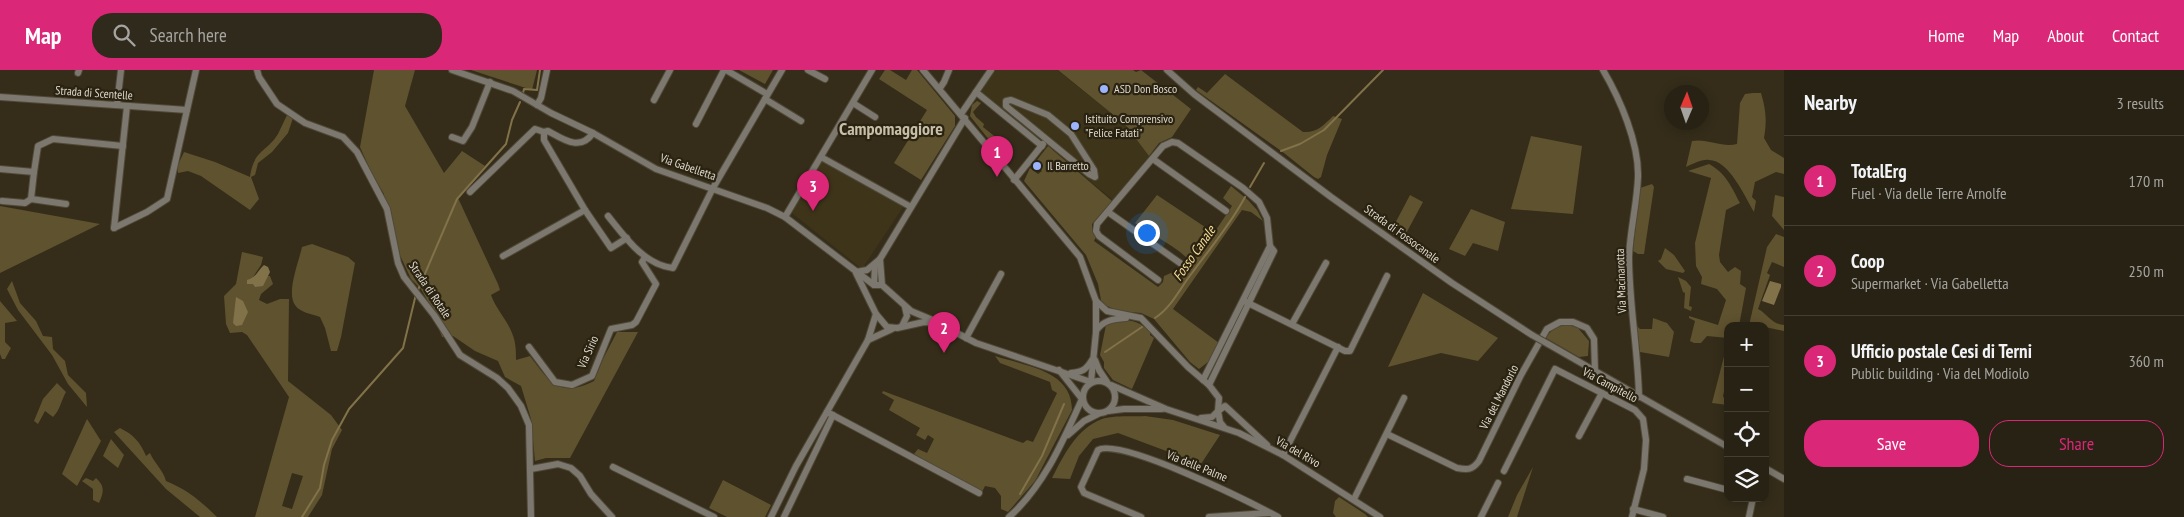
<!DOCTYPE html>
<meta charset="utf-8">
<style>
:root{--surface:#282214;--page:#302a1d;--text:#f1f3f6;--muted:#a5a4a0;--line:#443f34;--accent:#db2777}
body{margin:0;font-family:"PT Sans Narrow",sans-serif;background:var(--page);color:var(--text)}
.controls{position:absolute;right:15px;bottom:15px;display:grid;overflow:hidden;border-radius:10px;box-shadow:0 2px 12px #0003}
.controls button{width:45px;height:45px;display:grid;place-items:center;padding:0;border:0;border-bottom:1px solid var(--line);background:var(--surface);color:var(--text);font:25px sans-serif}
.compass{position:absolute;left:1664px;top:15px;width:45px;height:45px;border-radius:50%;background:var(--surface);box-shadow:0 2px 12px #0003;rotate:2deg}
.you{position:absolute;left:1146px;top:162px;width:18px;height:18px;margin:-12px;border:4px solid #fff;border-radius:50%;background:#1a73e8;box-shadow:0 0 0 8px #1a73e833}
.badge{display:grid;place-items:center;width:32px;height:32px;border-radius:50%;background:var(--accent);color:#fff;font-size:16px;font-weight:700}
.pin{position:absolute;translate:-50% -41px;filter:drop-shadow(0 1px 2px #0008)}
.pin::after{content:'';position:absolute;top:26px;width:18px;height:15px;background:inherit;clip-path:polygon(0 0,100% 0,50% 100%)}
.list{margin:0;padding:0;list-style:none}
h2{display:flex;justify-content:space-between;align-items:center;height:65px;margin:0;padding:0 20px;font-size:21px}
h2 small{font-size:16px;font-weight:400;color:var(--muted)}
.list li{display:grid;grid-template-columns:32px 1fr auto;gap:15px;align-items:center;box-sizing:border-box;height:90px;padding:0 20px;border-top:1px solid var(--line)}
.list b{display:block;font-size:19px;white-space:nowrap}
.list p{margin:0;font-size:16px;white-space:nowrap;color:var(--muted)}
.list em{font-size:16px;font-style:normal;color:var(--muted)}
.actions{display:flex;gap:10px;padding:15px 20px}
.actions a{flex:1;padding:11px 0;border:1px solid var(--accent);border-radius:20px;text-align:center;font-size:18px;color:var(--accent)}
.actions .main{background:var(--accent);color:#fff}
.icon{flex:none;width:28px;height:28px;fill:none;stroke:currentColor;stroke-width:2;stroke-linecap:round;stroke-linejoin:round}
.map{position:relative;flex:none;width:1784px;height:447px;overflow:hidden}
header{display:flex;align-items:center;gap:30px;box-sizing:border-box;height:70px;padding:0 25px;background:var(--accent);color:#fff}
header strong{font-size:24px}
nav{display:flex;gap:28px;margin-inline-start:auto;font-size:18px}
.search{width:350px;height:45px;background:var(--page);display:flex;align-items:center;gap:12px;box-sizing:border-box;padding:0 18px;border-radius:20px;color:var(--muted);font-size:19px}
main{display:flex}
aside{flex:1;background:var(--surface)}
.map>svg:first-child{display:block}
.built{fill:#3e341a}
.green{fill:#5f522f;fill-rule:evenodd}
.water{fill:#827249}
.lines{fill:none;stroke-linecap:round;stroke-linejoin:round}
.stream{stroke:#827249;stroke-width:2}
.minor-casing{stroke:#504937;stroke-width:8}
.minor{stroke:#7c786f;stroke-width:6}
.minor-bridge-casing{stroke:#504937;stroke-width:8;stroke-linecap:butt}
.minor-bridge{stroke:#7c786f;stroke-width:6}
.poi-dot{fill:#9cb4fd;stroke:#2b2311;stroke-width:2}
.labels{text-anchor:middle;stroke-width:4.5;stroke-linejoin:round;paint-order:stroke}
.poi-label{font-size:12px;fill:#dfdacf;stroke:#2b2311;text-anchor:start}
.street-label{font-size:12px;fill:#dfdacf;stroke:#2b2311}
.water-label{font-size:14px;font-style:italic;fill:#f9df9a;stroke:#2b2311}
.district-label{font-size:18px;font-weight:bold;fill:#c8bfa8;stroke:#2b2311}
</style>
<header>
<strong>Map</strong>
<div class="search"><svg class="icon" aria-label="search" viewBox="0 0 24 24"><circle cx="10" cy="10" r="6"/><path d="M15 15l6 6"/></svg>Search here</div>
<nav><a>Home</a><a>Map</a><a>About</a><a>Contact</a></nav>
</header>
<main>
<div class="map">
<svg width="1784" height="447" viewBox="0 0 1784 447">
<rect width="100%" height="100%" fill="#352d1a"/>
<g class="built">
<path d="M993 0H1057L1116 47 1118 45 1149 86 1113 130 983 23 981 20Z"/>
<path d="M822 90 903 137 862 199 792 143Z"/>
</g>
<g class="green">
<path d="M374 0H415L405 36 444 103 462 81 485 96 458 128 498 214 500 220 491 225C496 239 507 250 512 263 516 272 516 281 516 290L530 286C550 313 560 328 594 311L603 289 617 262H638L570 388H546L535 391 531 349 521 316 505 307 498 291 475 281 453 266 442 267 430 235 421 219 411 209 398 181 383 125 384 124 372 104 360 77Z"/>
<path d="M471 0H537L532 20Z"/>
<path d="M739 0H773L765 14Z"/>
<path d="M885 0H890L906 10 912 0H917L955 46V56L921 110 894 93 927 40 879 9Z"/>
<path d="M1058 0H1133L1136 2 1141 0 1191 39 1172 67 1159 73 1149 86 1118 45 1116 47Z"/>
<path d="M1225 4 1303 62C1317 63 1324 55 1333 46L1342 49 1327 85 1321 107 1318 109 1314 107 1284 83 1196 20 1198 17 1207 23Z"/>
<path d="M1753 23H1761C1766 40 1767 51 1764 68L1771 80 1784 88V104L1776 102 1755 112 1752 127 1756 131 1754 142C1745 127 1729 90 1709 90 1702 89 1693 94 1686 97L1692 71C1707 68 1722 78 1737 74L1740 33 1745 24Z"/>
<path d="M977 31 981 33 973 42 976 47 984 54 983 57 999 70 997 73 1001 76 998 77 990 71 970 46 972 35Z"/>
<path d="M287 45 293 48 288 63 272 82 258 93 255 105 251 107 259 129 250 140 201 106 188 101 178 103 177 97 184 82 215 92 250 107C254 79 266 83 278 64 281 58 284 51 287 45Z"/>
<path d="M1531 66 1582 76 1573 144 1511 139Z"/>
<path d="M1048 76 1112 131 1092 154V161L1096 167 1094 171 1158 217 1163 212 1164 206 1180 199 1187 188C1172 174 1152 165 1135 153L1157 125 1214 163 1232 136 1223 128 1231 116 1248 130 1257 140 1263 151 1251 142 1242 140 1173 239 1219 273 1208 292 1199 299 1190 292 1154 249 1141 243 1118 241 1105 235 1101 230 1098 214 1086 185 1024 111 1030 98 1038 104 1042 101 1040 99 1043 95 1037 90Z"/>
<path d="M1709 94C1726 103 1732 118 1740 133L1726 140 1719 185 1720 192 1728 202 1735 197 1741 201 1740 214 1746 218 1739 256H1728V268L1707 266 1701 273H1694L1690 271 1695 251 1689 248V246L1718 255 1726 230 1717 219 1701 214 1702 207 1696 196 1695 173 1711 108 1688 101Z"/>
<path d="M1652 114 1654 117 1644 184H1638L1633 181 1640 118Z"/>
<path d="M1410 125 1423 132 1403 169 1390 163Z"/>
<path d="M1775 125 1784 127V160L1772 146Z"/>
<path d="M0 136 100 154 0 203Z"/>
<path d="M1471 139 1505 152 1498 181 1473 173 1465 186 1449 179Z"/>
<path d="M1776 164 1784 167V197L1772 192 1767 203 1770 205 1758 239C1768 244 1771 254 1784 255V261L1751 254 1750 251 1767 177Z"/>
<path d="M312 174 348 187 355 193 341 267 337 281H331L325 258 320 247C313 244 300 243 295 235 286 223 299 191 302 177Z"/>
<path d="M1665 178 1674 185 1685 201 1683 203 1666 199 1658 191 1661 189Z"/>
<path d="M242 182 263 187 261 195 253 207 257 214 265 206H270L273 214 261 224 259 230 267 234 280 229H289L288 311 331 345 342 360 332 379 322 425 308 447H255L289 327 247 265 242 262 230 263 226 254 224 226 236 214ZM292 403 303 406 292 439 282 436Z"/>
<path d="M1678 207 1686 211 1691 217 1689 236 1692 237 1691 241 1684 238 1685 223 1683 222Z"/>
<path d="M12 211 20 233 36 251 43 266 52 267 53 279 65 291 68 305 86 323 87 337 68 314 52 285 18 240 7 219Z"/>
<path d="M1423 223 1498 268 1478 291 1441 283 1388 297Z"/>
<path d="M0 231 17 251 5 253V272L11 278 5 289H2L0 284Z"/>
<path d="M1653 248 1667 253 1674 262 1669 287 1640 282 1637 256 1640 259H1652Z"/>
<path d="M1120 250C1133 250 1141 253 1150 261V265L1154 268 1132 319 1113 310 1104 298V292L1100 285 1106 255Z"/>
<path d="M1569 255 1578 258 1589 271 1588 286 1579 287 1546 268C1552 258 1557 256 1569 255Z"/>
<path d="M1728 271V305L1723 326 1725 330 1728 331V335L1712 333Z"/>
<path d="M995 286C1026 296 1072 300 1072 340L1035 411 1008 442 1001 439V426L995 418 985 416 982 422 914 384 918 379 927 383 934 369 928 365 925 370 916 365 920 358 889 340 894 330 882 323 883 321 1023 373 1027 370 1033 372 1057 323 1052 320 1050 312 1000 293Z"/>
<path d="M57 313 66 322C61 331 60 340 53 347L45 341 38 354 34 351 43 329Z"/>
<path d="M1145 346 1173 350 1220 365 1201 394 1118 363 1093 369 1079 386 1070 409 1052 408C1064 385 1076 359 1102 349 1115 345 1132 347 1145 346Z"/>
<path d="M87 349 101 371 77 416 62 404Z"/>
<path d="M120 358C134 365 140 372 146 386L150 383C155 394 163 400 166 411 186 419 201 431 217 447H200L166 419 114 362Z"/>
<path d="M111 369 124 385 118 398 103 386Z"/>
<path d="M1533 397 1517 447H1508L1517 425Z"/>
<path d="M86 408 93 411 96 408C105 416 104 422 99 433L93 430V419L82 411Z"/>
<path d="M723 410 771 435 765 447H727L709 438Z"/>
<path d="M1339 427 1365 444 1368 447H1336L1333 443 1335 431Z"/>
</g>
<g class="water">
<path d="M264 195 268 197 270 202 263 216 255 217 253 214H247V210C256 208 258 200 264 195Z"/>
<path d="M1770 211 1781 214V217L1774 235 1762 231Z"/>
<path d="M236 227 243 231 248 242 242 255 236 256 233 253Z"/>
</g>
<g class="lines">
<g class="stream">
<path d="M523 23 524 19 537 20 540 0"/>
<path d="M1281 81 1300 74 1324 60 1383 0"/>
<path d="M1250 117 1264 93"/>
<path d="M418 220 457 129 506 74 512 50 520 32"/>
<path d="M1155 248C1172 237 1180 218 1192 203 1210 178 1231 154 1245 127"/>
<path d="M1105 282 1142 257"/>
<path d="M1020 424 1042 386 1064 334"/>
<path d="M302 447 320 418 324 395 332 370 349 339 403 278 416 224"/>
</g>
<g class="minor-casing">
<g id="minor">
<path d="M257 0 259 7 277 34 305 53 343 67 357 82 387 139 398 193 404 207 434 245 460 285 497 308 508 318 521 336 529 355 531 447"/>
<path d="M452 0 513 21 551 43 593 63 656 99 767 138 785 147 874 215H882L911 241 930 249 976 273 1091 312"/>
<path d="M726 0 767 24"/>
<path d="M808 0 825 9"/>
<path d="M923 0 1080 187 1096 231V262L1091 312"/>
<path d="M1167 0 1194 24 1331 127 1452 213 1532 265"/>
<path d="M1603 0C1620 29 1639 73 1638 107 1637 134 1630 160 1629 187 1629 233 1638 280 1639 327"/>
<path d="M78 3 79 0"/>
<path d="M940 18 944 12 949 0"/>
<path d="M976 22 1042 76"/>
<path d="M0 27 187 40"/>
<path d="M765 29 801 51"/>
<path d="M654 30 670 0"/>
<path d="M1011 30 1048 45 1071 64 1094 100 1095 107 1089 104 1006 36V31Z"/>
<path d="M853 33 875 47"/>
<path d="M117 35 121 0"/>
<path d="M537 35 541 28 547 0"/>
<path d="M961 44 991 0"/>
<path d="M696 54 724 0"/>
<path d="M593 63C580 82 563 69 548 61L544 62V70L585 140 611 178 627 168"/>
<path d="M452 67 463 71 472 57 490 12"/>
<path d="M821 87 911 137"/>
<path d="M1153 89 1226 141"/>
<path d="M0 99 34 102 38 76 53 69 123 76"/>
<path d="M1014 110 1043 74"/>
<path d="M470 122 535 59 544 62"/>
<path d="M31 129 66 134"/>
<path d="M2 131 25 133 31 129 34 102"/>
<path d="M1108 142 1180 193"/>
<path d="M608 146C625 167 644 195 673 198L713 118 782 0"/>
<path d="M785 147 872 0"/>
<path d="M114 158 147 142 167 129 196 0"/>
<path d="M114 158 127 36"/>
<path d="M503 186 585 140"/>
<path d="M880 189 882 215"/>
<path d="M856 202 867 200 880 189 965 48"/>
<path d="M856 203 876 244 887 257 897 258 924 252 935 253"/>
<path d="M1158 210 1099 166 1096 161 1097 154 1163 76 1172 72 1178 73 1243 118 1259 132 1267 148 1270 176 1274 181 1209 315"/>
<path d="M874 215 875 195"/>
<path d="M1096 231 1107 241 1141 248 1188 297 1209 315 1219 328 1218 341 1212 347 1201 348"/>
<path d="M1244 231 1345 281H1350L1387 206"/>
<path d="M1292 254 1326 193"/>
<path d="M902 256 907 246 905 237"/>
<path d="M1096 261C1103 250 1114 249 1126 248"/>
<path d="M966 268 1001 204"/>
<path d="M868 270 892 259"/>
<path d="M1548 274 1728 377"/>
<path d="M529 277 555 312 572 315 592 306 611 259 632 255 636 252 656 214 642 192 645 187"/>
<path d="M1095 290 1099 300 1107 312"/>
<path d="M1071 303C1082 302 1086 300 1092 290"/>
<path d="M1203 310 1270 176"/>
<circle cx="1099" cy="327" r="16"/>
<path d="M1111 315 1166 339 1239 363 1283 385 1380 447"/>
<path d="M1108 341 1124 339H1162"/>
<path d="M827 342 979 423"/>
<path d="M1224 357 1220 352 1218 341 1225 336 1267 375"/>
<path d="M1387 364 1457 398C1468 400 1472 400 1479 391L1521 305 1547 259 1560 252H1573L1587 258 1594 269 1595 302"/>
<path d="M1068 365 1084 351 1100 343"/>
<path d="M1579 366 1602 323"/>
<path d="M1283 385 1338 277"/>
<path d="M613 397 714 447"/>
<path d="M1765 398 1784 409"/>
<path d="M531 399 558 394 571 398 580 406 591 424 612 447"/>
<path d="M1504 401 1555 299 1635 340 1643 349 1646 370 1644 399 1632 447"/>
<path d="M1687 409 1728 420"/>
<path d="M1354 429 1404 328"/>
<path d="M1633 439 1663 447"/>
<path d="M771 447 796 396 868 270 876 244"/>
<path d="M784 447 833 345"/>
<path d="M1009 447C1044 416 1063 371 1082 329L1059 300"/>
<path d="M1141 447 1084 423 1081 417 1098 380C1120 367 1252 433 1278 447"/>
<path d="M1209 447 1268 443"/>
<path d="M1481 447 1498 413"/>
<path d="M1749 447 1753 428"/>
</g>
</g>
<use href="#minor" class="minor"/>
<g class="minor-bridge-casing">
<path id="minor-bridge" d="M1532 265 1548 274"/>
</g>
<use href="#minor-bridge" class="minor-bridge"/>
</g>
<g class="poi-dot">
<circle cx="1104" cy="19" r="5"/>
<circle cx="1075" cy="56" r="5"/>
<circle cx="1037" cy="96" r="5"/>
</g>
<g class="labels">
<g class="poi-label">
<text x="1114" y="23">ASD Don Bosco</text>
<text x="1085" y="53">Istituito Comprensivo<tspan x="1085" dy="14">"Felice Fatati"</tspan></text>
<text x="1047" y="100">Il Barretto</text>
</g>
<g class="street-label">
<text transform="translate(94 23) rotate(4)" y="4">Strada di Scentelle</text>
<text transform="translate(688 97) rotate(19)" y="4">Via Gabelletta</text>
<text transform="translate(1402 164) rotate(36)" y="4">Strada di Fossocanale</text>
<text transform="translate(1621 211) rotate(-92)" y="4">Via Macinarotta</text>
<text transform="translate(430 220) rotate(56)" y="4">Strada di Rotale</text>
<text transform="translate(588 282) rotate(-66)" y="4">Via Sirio</text>
<text transform="translate(1610 315) rotate(28)" y="4">Via Campitello</text>
<text transform="translate(1499 327) rotate(-63)" y="4">Via del Mandorlo</text>
<text transform="translate(1298 382) rotate(30)" y="4">Via del Rivo</text>
<text transform="translate(1197 396) rotate(22)" y="4">Via delle Palme</text>
</g>
<g class="water-label">
<text transform="translate(1194 183) rotate(-55)" y="5">Fosso Canale</text>
</g>
<g class="district-label">
<text x="891" y="65">Campomaggiore</text>
</g>
</g>
</svg>
<div class="controls">
<button>+</button>
<button>−</button>
<button><svg class="icon" aria-label="locate" viewBox="0 0 24 24"><circle cx="12" cy="12" r="6"/><path d="M12 2v4M12 18v4M2 12h4M18 12h4"/></svg></button>
<button><svg class="icon" aria-label="layers" viewBox="0 0 24 24"><path d="M12 4l9 5-9 5-9-5zM3 14l9 5 9-5"/></svg></button>
</div>
<svg class="compass" viewBox="-18 -18 36 36"><path d="M0-13l5 13h-10z" fill="#e53935"/><path d="M0 13l5-13h-10z" fill="#a5a4a0"/></svg>
<div class="you"></div>
<div class="pin badge" style="left:997px;top:107px">1</div>
<div class="pin badge" style="left:944px;top:283px">2</div>
<div class="pin badge" style="left:813px;top:141px">3</div>
</div>
<aside>
<h2>Nearby<small>3 results</small></h2>
<ul class="list">
<li><span class="badge">1</span><div><b>TotalErg</b><p>Fuel · Via delle Terre Arnolfe</p></div><em>170 m</em></li>
<li><span class="badge">2</span><div><b>Coop</b><p>Supermarket · Via Gabelletta</p></div><em>250 m</em></li>
<li><span class="badge">3</span><div><b>Ufficio postale Cesi di Terni</b><p>Public building · Via del Modiolo</p></div><em>360 m</em></li>
</ul>
<div class="actions"><a class="main">Save</a><a>Share</a></div>
</aside>
</main>
